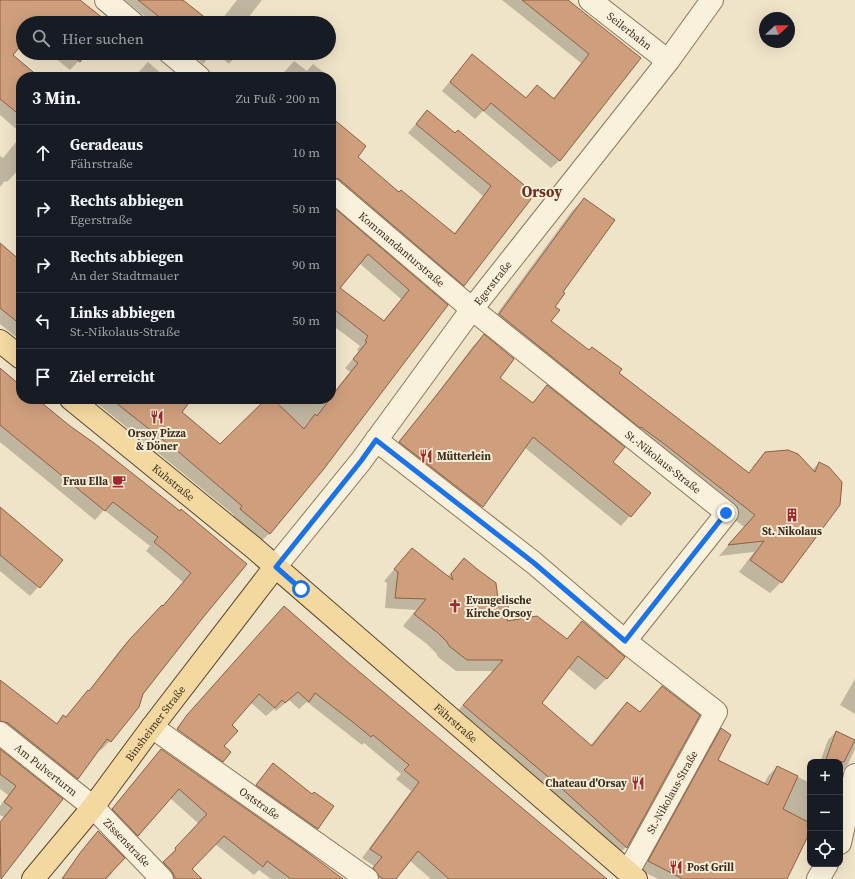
<!DOCTYPE html>
<html lang="de">
<meta charset="utf-8">
<style>
:root{--surface:#171b24;--page:#20242c;--text:#f1f3f6;--muted:#9ea1a6;--line:#363941}
body{margin:0;font-family:"Source Serif 4",serif;background:var(--page);color:var(--text)}
.controls{position:absolute;right:12px;bottom:12px;display:grid;overflow:hidden;border-radius:8px;box-shadow:0 4px 16px #0002}
.controls button{width:36px;height:36px;display:grid;place-items:center;padding:0;border:0;border-bottom:1px solid var(--line);background:var(--surface);color:var(--text);font:20px sans-serif}
.compass{position:absolute;left:759px;top:12px;width:36px;height:36px;border-radius:50%;background:var(--surface);box-shadow:0 4px 16px #0002;rotate:68deg}
.stop{position:absolute;width:12px;height:12px;margin:-9px;border:3px solid #1a73e8;border-radius:50%;background:#fff}
.stop.end{background:#1a73e8;border-color:#fff;box-shadow:0 1px 4px #0008}
.list{margin:0;padding:0;list-style:none}
h2{display:flex;justify-content:space-between;align-items:center;height:52px;margin:0;padding:0 16px;font-size:17px}
h2 small{font-size:13px;font-weight:400;color:var(--muted)}
.list li{display:grid;grid-template-columns:26px 1fr auto;gap:12px;align-items:center;box-sizing:border-box;height:56px;padding:0 16px;border-top:1px solid var(--line)}
.list b{display:block;font-size:15px;white-space:nowrap}
.list p{margin:0;font-size:13px;white-space:nowrap;color:var(--muted)}
.list em{font-size:13px;font-style:normal;color:var(--muted)}
.icon{flex:none;width:22px;height:22px;fill:none;stroke:currentColor;stroke-width:2;stroke-linecap:round;stroke-linejoin:round}
.map{position:relative;flex:none;width:855px;height:879px;overflow:hidden}
.search{position:absolute;background:var(--surface);box-shadow:0 4px 16px #0002;left:16px;top:16px;width:320px;height:44px;display:flex;align-items:center;gap:10px;box-sizing:border-box;padding:0 14px;border-radius:22px;color:var(--muted);font-size:15px}
.panel{position:absolute;background:var(--surface);box-shadow:0 4px 16px #0002;left:16px;top:72px;width:320px;height:332px;border-radius:16px}
.map>svg:first-child{display:block}
.shadow{fill:#0003;fill-rule:evenodd}
.building{fill:#cf9f7d;stroke:#8d5f41;fill-rule:evenodd}
.lines{fill:none;stroke-linecap:round;stroke-linejoin:round}
.minor-casing{stroke:#8d765c;stroke-width:24}
.major-casing{stroke:#5b4430;stroke-width:24}
.minor{stroke:#faf1dc;stroke-width:22}
.major{stroke:#f3d9a0;stroke-width:22}
.route{stroke:#1a73e8;stroke-width:5}
.labels{text-anchor:middle;stroke-width:4;stroke-linejoin:round;paint-order:stroke}
.street-label{font-size:11px;fill:#3d2e20;stroke:#f7eed8}
.poi-label{font-size:11px;font-weight:bold;fill:#3d2e20;stroke:#f7eed8;text-anchor:start}
.district-label{font-size:15px;font-weight:bold;fill:#6b2e1e;stroke:#f7eed8}
</style>
<div class="map">
<svg width="855" height="879" viewBox="0 0 855 879">
<rect width="100%" height="100%" fill="#f0e4c8"/>
<g class="shadow">
<path d="M0 0H79L107 23H23V41L12 56 37 77H21V133L0 115Z"/>
<path d="M125 0H182L210 23H153Z"/>
<path d="M237 0H262L244 23H219Z"/>
<path d="M502 0H567L640 58 560 160 551 168 483 111 475 119 442 91 464 64 525 99H553L581 63Z"/>
<path d="M49 53H86L70 70Z"/>
<path d="M190 53H213L203 64Z"/>
<path d="M216 53H239L229 64Z"/>
<path d="M294 61 307 71 313 64 327 75 326 77H280Z"/>
<path d="M148 62 165 77H134Z"/>
<path d="M331 89 335 92 331 97Z"/>
<path d="M427 111 455 134 533 194 463 285 454 294 331 189V135L399 193 454 234 483 196 408 133Z"/>
<path d="M21 136V167L7 182 5 181 0 187V156L3 158Z"/>
<path d="M584 199 562 292 554 307 550 321 747 473 765 453 812 470 819 463 832 470 781 582 770 593 739 572 754 552 719 556 744 527 488 326 572 211ZM755 463H758L747 478 745 476Z"/>
<path d="M331 207 447 305 322 469 269 534 260 542 232 518 234 515 92 399H191L180 412 220 445 267 399H272L279 406 284 399H331V391L333 393 350 372 345 368 359 352 357 350 360 346 331 324ZM359 263 401 299 383 321 338 288Z"/>
<path d="M0 245 21 262V341L0 324Z"/>
<path d="M484 336 499 378 532 403 547 386 611 462 650 493 621 526 524 447 482 506 472 516 390 452 430 403 474 345Z"/>
<path d="M0 369 21 387V399H36L69 427 245 564 142 693 138 706 110 741 101 750 99 748 77 778 68 787 0 733V681L55 725 63 717 65 718 88 692 120 650 153 615 162 607 183 582 146 551 150 546 104 510 95 520 0 442Z"/>
<path d="M0 508 62 560 30 596 0 571Z"/>
<path d="M412 549 447 577 464 559 497 600 506 622 566 640 582 622 624 657 606 679 595 690 568 668 540 703 590 746 616 714 627 703 639 713 662 687 626 847 615 858 453 716 493 671H456L438 657 436 653 427 644 403 626 416 610 385 608 387 583 384 581Z"/>
<path d="M284 607 349 665 605 879H431L409 860 395 879H367L365 877 374 866 362 858 411 791 396 779 401 774 364 743 362 745 307 702 299 709 289 700 276 711 274 709 266 716 250 702 230 725 223 746 222 760 177 728Z"/>
<path d="M855 679V714L840 705Z"/>
<path d="M722 729 717 760 764 784 768 776 777 767 810 783V829L784 879H658L640 870 713 738Z"/>
<path d="M176 730 222 762 214 770 169 738Z"/>
<path d="M836 732 855 741V749L848 764 842 772 840 780V762H820L828 740Z"/>
<path d="M0 750 62 800 0 879V822L4 817 0 815V806L8 795 0 789Z"/>
<path d="M161 750 341 879H271L259 870 254 875 215 844 191 869 188 879H161L155 871 199 824 170 798 129 844 105 818 153 759Z"/>
<path d="M273 764 312 795 317 828 310 835 250 792Z"/>
<path d="M98 832 113 872 107 879H61L90 840Z"/>
</g>
<g class="building">
<path d="M0 0H80L109 23H23V43L13 55 39 77H21V116L0 99Z"/>
<path d="M138 0H183L212 23H167Z"/>
<path d="M522 0H568L641 58 560 161 491 103 484 111 450 82 472 54 526 98 537 85 554 99 589 54Z"/>
<path d="M69 53H87L80 62Z"/>
<path d="M427 110 455 133 458 130 535 194 464 286 339 179 331 177V117L366 146 358 157 399 192 401 190 455 234 491 186 416 124Z"/>
<path d="M584 198 615 220 563 292 565 293 555 307 560 310 551 321 589 350 592 347 622 369 619 373 749 473 765 452 788 450 798 454 815 472 819 462 829 467 842 482 840 505 782 583 750 560 764 541 728 545 755 515 663 443 641 427 640 428 499 314Z"/>
<path d="M331 205 448 305 323 470 270 534 240 509 242 506 181 454 111 399H192L182 412 220 444 266 399H273L304 429 315 414 317 416 330 399H331V397L358 363 353 359 367 342 365 341 368 336 331 307ZM368 254 409 290 384 321 340 288Z"/>
<path d="M0 243 21 261V325L0 308Z"/>
<path d="M484 334 514 359 500 378 533 403 547 385 625 447 613 462 651 493 631 517 533 437 483 507 399 442 439 392Z"/>
<path d="M0 368 21 386V399H37L70 426 94 443 180 511 181 509 247 564 201 620 143 694 139 707 111 742 107 739 78 779 8 723 0 721V680L57 724 63 715 66 717 88 690 89 691 129 640 162 605 163 606 191 573 154 542 158 537 113 502 105 511 0 425Z"/>
<path d="M0 507 63 560 40 588 0 555Z"/>
<path d="M412 548 453 580 451 574 464 558 477 569 496 583 498 599 509 598 507 621 537 616 567 639 582 621 625 657 607 679 578 656 542 703 592 746 627 702 640 712 662 686 700 715 627 848 559 786 463 705 503 660H467L449 646 447 642 438 633 414 614 426 599 395 598 398 572 394 569Z"/>
<path d="M284 606 350 664 607 879H449L418 851 396 879H383L379 876 373 868 382 857 370 849 419 782 404 770 409 765 373 735 371 737 354 723 315 693 309 702 298 692 285 703 282 700 275 708 259 694 232 725 238 731 224 746 231 752 223 762 177 729 187 715Z"/>
<path d="M721 728 731 735 718 760 768 785 777 766 798 776 783 809 810 823V832L787 879H683L648 861Z"/>
<path d="M836 731 855 740 844 762H825Z"/>
<path d="M0 749 63 799 1 879 0 822 12 808 4 802 16 786 0 774Z"/>
<path d="M161 749 303 849 343 879H291L267 861 263 867 224 836 192 869 202 879H176L171 870 163 862 176 850 175 848 207 814 179 789 138 836 112 809Z"/>
<path d="M273 763 312 794 314 792 334 806 318 829 256 785Z"/>
<path d="M98 831 125 858 105 879H62L80 853Z"/>
</g>
<g class="lines">
<g class="minor-casing">
<g id="minor">
<path d="M106 0 133 23"/>
<path id="s1" d="M590 0 668 61"/>
<path d="M170 53 199 77"/>
<path id="s2" d="M331 189 472 309 727 513 625 641"/>
<path d="M376 440 534 563 625 641 716 712 628 872"/>
<path id="s3" d="M275 567 361 461 472 309 668 61 712 0"/>
<path id="s4" d="M152 727 367 879"/>
<path id="s5" d="M0 733 93 807 162 879"/>
<path d="M840 843 855 775"/>
<path d="M818 879 827 864"/>
</g>
</g>
<g class="major-casing">
<g id="major">
<path d="M0 341 21 358"/>
<path id="s6" d="M71 399 254 548 636 879"/>
<path id="s7" d="M33 879 93 807 152 727 275 567"/>
</g>
</g>
<use href="#minor" class="minor"/>
<use href="#major" class="major"/>
</g>
<g class="lines">
<path class="route" d="M301 589 276 567 361 461 376 440 534 563 625 641 726 513"/>
</g>
<defs>
<g id="restaurant-bare" transform="scale(1.08)"><path d="M-5-6h1v4h1v-4h1v4h1v-4h1v5L-1.5 .5V6h-2V.5L-5-1ZM5-6V6H3V1.5H1.5Q1.5-4 5-6Z" fill="#9e2a2b" stroke="#f7eed8" stroke-width="2.5" paint-order="stroke"/></g>
<g id="cafe-bare" transform="scale(1.08)"><path d="M-5.5-4.5H6V0H3Q3 3.5 0 3.5H-2.5Q-5.5 3.5-5.5 0ZM3-3.2v2h1.7v-2ZM-6 4.5H4V6H-6Z" fill="#9e2a2b" stroke="#f7eed8" stroke-width="2.5" paint-order="stroke"/></g>
<g id="building-bare" transform="scale(1.08)"><path d="M-4-6H4V6H1V3H-1V6H-4ZM-2.5-4.3h1.7v1.8h-1.7ZM.8-4.3h1.7v1.8H.8ZM-2.5-1h1.7V.8h-1.7ZM.8-1h1.7V.8H.8Z" fill="#9e2a2b" stroke="#f7eed8" stroke-width="2.5" paint-order="stroke"/></g>
<g id="church-bare" transform="scale(1.08)"><path d="M-1.2-6h2.4v3.5h3.3v2.4h-3.3V6h-2.4V-.1h-3.3v-2.4h3.3Z" fill="#9e2a2b" stroke="#f7eed8" stroke-width="2.5" paint-order="stroke"/></g>
</defs>
<g fill-rule="evenodd">
<use href="#restaurant-bare" x="157" y="417"/>
<use href="#restaurant-bare" x="426" y="456"/>
<use href="#cafe-bare" x="119" y="481"/>
<use href="#building-bare" x="792" y="515"/>
<use href="#church-bare" x="455" y="606"/>
<use href="#restaurant-bare" x="638" y="783"/>
<use href="#restaurant-bare" x="676" y="867"/>
</g>
<g class="labels">
<g class="street-label">
<text dy="4" stroke="none"><textPath href="#s1" startOffset="50">Seilerbahn</textPath></text>
<text dy="4" stroke="none"><textPath href="#s2" startOffset="93">Kommandanturstraße</textPath></text>
<text dy="4" stroke="none"><textPath href="#s3" startOffset="358">Egerstraße</textPath></text>
<text dy="4" stroke="none"><textPath href="#s2" startOffset="430">St.-Nikolaus-Straße</textPath></text>
<text dy="4" stroke="none"><textPath href="#s6" startOffset="132">Kuhstraße</textPath></text>
<text dy="4" stroke="none"><textPath href="#s7" startOffset="198">Binsheimer Straße</textPath></text>
<text dy="4" stroke="none"><textPath href="#s6" startOffset="503">Fährstraße</textPath></text>
<text dy="4" stroke="none"><textPath href="#s5" startOffset="59">Am Pulverturm</textPath></text>
<text transform="translate(672 792) rotate(-61)" y="4">St.-Nikolaus-Straße</text>
<text dy="4" stroke="none"><textPath href="#s4" startOffset="132">Oststraße</textPath></text>
<text dy="4" stroke="none"><textPath href="#s5" startOffset="168">Zissenstraße</textPath></text>
</g>
<g class="poi-label">
<text x="157" y="437" text-anchor="middle">Orsoy Pizza<tspan x="157" dy="13">&amp; Döner</tspan></text>
<text x="437" y="460">Mütterlein</text>
<text x="108" y="485" text-anchor="end">Frau Ella</text>
<text x="792" y="535" text-anchor="middle">St. Nikolaus</text>
<text x="466" y="604">Evangelische<tspan x="466" dy="13">Kirche Orsoy</tspan></text>
<text x="627" y="787" text-anchor="end">Chateau d'Orsay</text>
<text x="687" y="871">Post Grill</text>
</g>
<g class="district-label">
<text x="542" y="197">Orsoy</text>
</g>
</g>
</svg>
<div class="controls">
<button>+</button>
<button>−</button>
<button><svg class="icon" aria-label="locate" viewBox="0 0 24 24"><circle cx="12" cy="12" r="6"/><path d="M12 2v4M12 18v4M2 12h4M18 12h4"/></svg></button>
</div>
<svg class="compass" viewBox="-18 -18 36 36"><path d="M0-13l5 13h-10z" fill="#e53935"/><path d="M0 13l5-13h-10z" fill="#9ea1a6"/></svg>
<div class="stop" style="left:301px;top:589px"></div>
<div class="stop end" style="left:726px;top:513px"></div>
<div class="search"><svg class="icon" aria-label="search" viewBox="0 0 24 24"><circle cx="10" cy="10" r="6"/><path d="M15 15l6 6"/></svg>Hier suchen</div>
<section class="panel">
<h2>3 Min.<small>Zu Fuß · 200 m</small></h2>
<ul class="list">
<li><svg class="icon" aria-label="ahead" viewBox="0 0 24 24"><path d="M12 20V5M6 11l6-6 6 6"/></svg><div><b>Geradeaus</b><p>Fährstraße</p></div><em>10 m</em></li>
<li><svg class="icon" aria-label="right" viewBox="0 0 24 24"><path d="M7 20v-9h11M14 6l5 5-5 5"/></svg><div><b>Rechts abbiegen</b><p>Egerstraße</p></div><em>50 m</em></li>
<li><svg class="icon" aria-label="right" viewBox="0 0 24 24"><path d="M7 20v-9h11M14 6l5 5-5 5"/></svg><div><b>Rechts abbiegen</b><p>An der Stadtmauer</p></div><em>90 m</em></li>
<li><svg class="icon" aria-label="left" viewBox="0 0 24 24"><path d="M17 20v-9H6M10 6l-5 5 5 5"/></svg><div><b>Links abbiegen</b><p>St.-Nikolaus-Straße</p></div><em>50 m</em></li>
<li><svg class="icon" aria-label="arrive" viewBox="0 0 24 24"><path d="M6 21V4h12l-3 4 3 4H6"/></svg><div><b>Ziel erreicht</b></div></li>
</ul>
</section>
</div>
